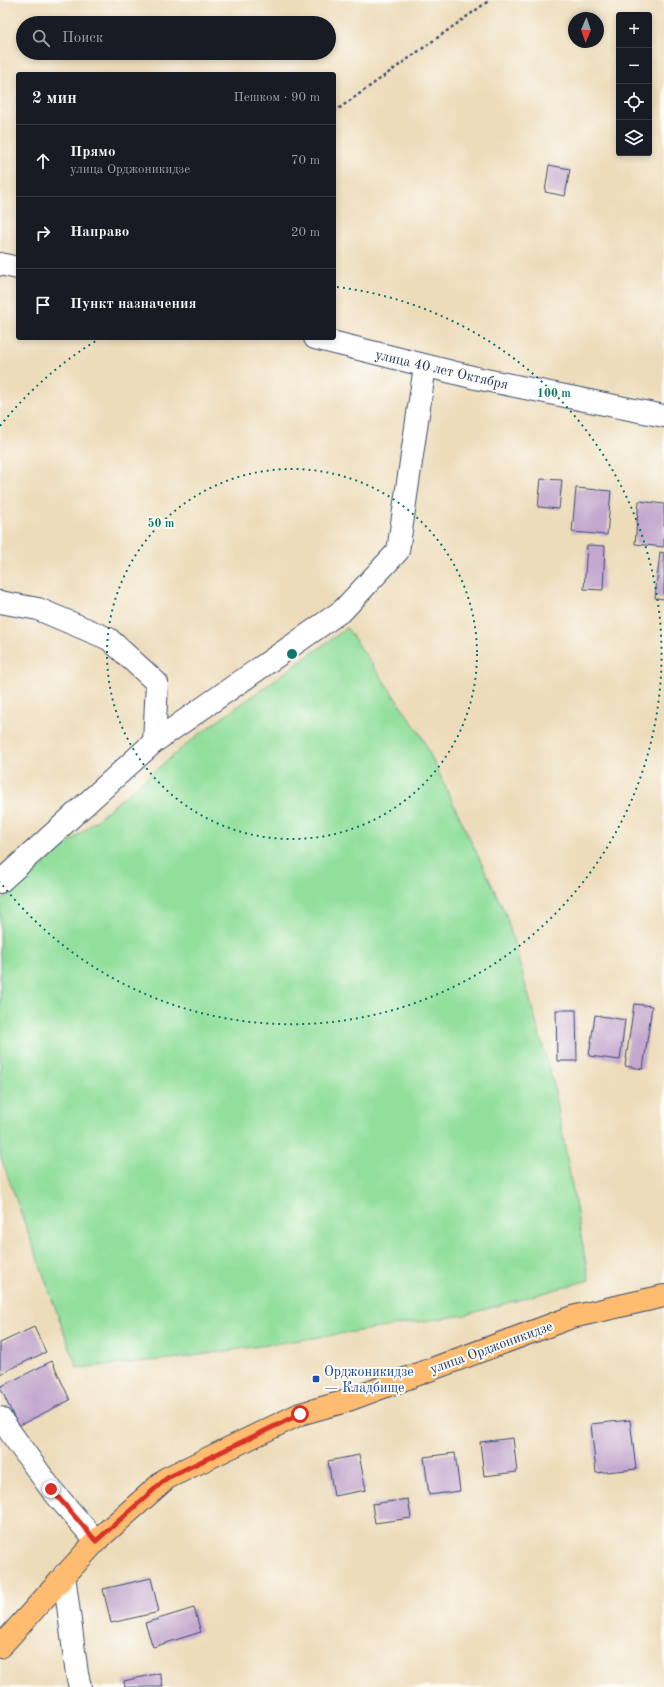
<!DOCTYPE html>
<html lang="ru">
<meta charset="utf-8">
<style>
:root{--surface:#171b24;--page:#242831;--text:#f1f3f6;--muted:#9ea1a6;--line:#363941}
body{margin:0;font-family:"Old Standard TT",serif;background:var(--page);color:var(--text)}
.controls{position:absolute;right:12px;top:12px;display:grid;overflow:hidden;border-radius:4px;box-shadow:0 2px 6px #0003}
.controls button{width:36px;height:36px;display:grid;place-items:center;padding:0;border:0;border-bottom:1px solid var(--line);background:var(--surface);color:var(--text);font:20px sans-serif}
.compass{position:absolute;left:568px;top:12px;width:36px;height:36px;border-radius:50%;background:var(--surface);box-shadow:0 2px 6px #0003;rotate:182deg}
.stop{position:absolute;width:12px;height:12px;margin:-9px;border:3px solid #d93025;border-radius:50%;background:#fff}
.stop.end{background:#d93025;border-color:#fff;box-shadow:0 1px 4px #0008}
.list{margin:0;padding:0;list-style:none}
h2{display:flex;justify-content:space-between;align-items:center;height:52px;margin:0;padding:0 16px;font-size:17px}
h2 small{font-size:13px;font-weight:400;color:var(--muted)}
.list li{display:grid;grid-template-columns:26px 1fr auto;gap:12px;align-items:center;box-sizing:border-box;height:72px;padding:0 16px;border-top:1px solid var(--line)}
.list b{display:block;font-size:15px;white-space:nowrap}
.list p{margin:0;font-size:13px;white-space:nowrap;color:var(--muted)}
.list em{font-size:13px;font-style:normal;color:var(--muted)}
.icon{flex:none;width:22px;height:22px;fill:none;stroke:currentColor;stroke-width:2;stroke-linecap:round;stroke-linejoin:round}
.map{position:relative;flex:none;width:664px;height:1687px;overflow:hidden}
.search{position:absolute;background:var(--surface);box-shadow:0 2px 6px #0003;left:16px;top:16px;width:320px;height:44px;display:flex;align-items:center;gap:10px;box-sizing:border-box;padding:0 14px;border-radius:22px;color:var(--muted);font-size:15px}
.panel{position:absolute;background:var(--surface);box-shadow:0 2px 6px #0003;left:16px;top:72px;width:320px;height:268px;border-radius:4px}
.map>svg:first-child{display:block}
.green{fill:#92df9c;stroke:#56877d}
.building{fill:#c3a7ce}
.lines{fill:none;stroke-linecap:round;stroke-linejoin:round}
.minor-casing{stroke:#3a496c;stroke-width:24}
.major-casing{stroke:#3a496c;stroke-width:24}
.path{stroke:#3a496c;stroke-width:2.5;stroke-dasharray:3 3;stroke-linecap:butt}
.minor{stroke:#fff;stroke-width:22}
.major{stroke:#febc70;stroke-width:22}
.route{stroke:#d93025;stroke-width:5}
.ring{fill:none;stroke:#0f766e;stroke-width:2;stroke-dasharray:2 4}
.transit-dot{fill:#1a4fb4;stroke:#fdfcf7;stroke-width:1.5}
.labels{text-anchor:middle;stroke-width:4;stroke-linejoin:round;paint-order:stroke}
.street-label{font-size:14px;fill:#1b2f5e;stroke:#fdfcf7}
.transit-label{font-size:14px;fill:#164399;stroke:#fdfcf7;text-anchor:start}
.centre{fill:#0f766e;stroke:#fdfcf7;stroke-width:2}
.ring-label{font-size:12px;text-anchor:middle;font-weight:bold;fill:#0f766e;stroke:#fdfcf7;stroke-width:4;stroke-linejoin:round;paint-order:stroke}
</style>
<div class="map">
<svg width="664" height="1687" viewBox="0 0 664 1687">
<rect width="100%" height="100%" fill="#fdfcf7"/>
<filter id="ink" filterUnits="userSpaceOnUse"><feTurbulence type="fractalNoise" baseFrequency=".025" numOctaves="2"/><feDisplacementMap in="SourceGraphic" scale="8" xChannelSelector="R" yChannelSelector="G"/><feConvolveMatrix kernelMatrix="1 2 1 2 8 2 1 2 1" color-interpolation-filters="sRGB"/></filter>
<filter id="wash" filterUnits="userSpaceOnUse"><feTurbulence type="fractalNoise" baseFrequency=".012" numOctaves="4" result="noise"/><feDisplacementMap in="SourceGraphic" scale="16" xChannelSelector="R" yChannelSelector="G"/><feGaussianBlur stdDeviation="0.9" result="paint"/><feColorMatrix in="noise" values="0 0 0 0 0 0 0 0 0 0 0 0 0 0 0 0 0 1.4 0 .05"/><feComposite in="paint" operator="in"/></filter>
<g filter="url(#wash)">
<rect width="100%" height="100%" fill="#eddcba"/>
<path class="green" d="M347 628 421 735 506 915 554 1086 589 1280 465 1315 180 1358 77 1368 0 1155V901L194 738Z"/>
<g id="blocks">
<g class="building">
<path d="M549 165 570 169 565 196 545 192Z"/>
<path d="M541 479 562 480 559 509 538 507Z"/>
<path d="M576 488 611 491 607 535 572 532Z"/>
<path d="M639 501 664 504V547L635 544Z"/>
<path d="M587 545 605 546 603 590 584 589Z"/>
<path d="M660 552 664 553V599L655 598Z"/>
<path d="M634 1004 652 1006 643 1069 625 1066Z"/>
<path d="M556 1010H576L577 1061H557Z"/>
<path d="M595 1015 625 1020 620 1060 589 1056Z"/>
<path d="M34 1327 46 1352 0 1374V1343Z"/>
<path d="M52 1361 70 1400 18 1426 0 1387Z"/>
<path d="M630 1420 636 1469 596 1473 591 1424Z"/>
<path d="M513 1438 517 1472 484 1476 480 1442Z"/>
<path d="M455 1453 460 1491 429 1495 424 1457Z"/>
<path d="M359 1455 366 1490 334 1496 328 1461Z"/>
<path d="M408 1499 411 1518 375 1523 372 1504Z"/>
<path d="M151 1578 159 1612 111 1623 103 1589Z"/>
<path d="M194 1608 201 1632 153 1647 145 1623Z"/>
<path d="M160 1673 163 1687H125L124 1681Z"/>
</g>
</g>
</g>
<g filter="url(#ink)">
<use href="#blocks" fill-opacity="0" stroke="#3a496c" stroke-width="1"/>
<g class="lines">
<g class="minor-casing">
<g id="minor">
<path d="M0 264 18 268"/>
<path d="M315 338 476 378 664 416"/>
<path d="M0 602 38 609 109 639 157 683 154 742"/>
<path d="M0 882 154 742 343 610 398 551 425 366"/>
<path d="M0 1418 51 1489 96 1541"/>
<path d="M64 1575 77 1674 80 1687"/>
</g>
</g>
<g class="major-casing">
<path id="major" d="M0 1647 96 1541 167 1478 300 1414 343 1402 572 1317 664 1296"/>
</g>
<path class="path" d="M334 112 490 0"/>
<use href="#minor" class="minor"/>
<use href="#major" class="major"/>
</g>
</g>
<g class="lines" filter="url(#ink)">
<path class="route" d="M51 1489 96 1541 167 1478 300 1414"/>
</g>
<g class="ring">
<circle cx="292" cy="654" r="185"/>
<path d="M0 426A370 370 0 0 1 99 339M337 287A370 370 0 1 1 0 882"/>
</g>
<rect class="transit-dot" x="312" y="1375" width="8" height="8" rx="2"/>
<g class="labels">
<g class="street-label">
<text transform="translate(442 369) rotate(13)" y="5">улица 40 лет Октября</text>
<text transform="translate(491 1347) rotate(-20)" y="5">улица Орджоникидзе</text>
</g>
<g class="transit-label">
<text x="324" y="1376">Орджоникидзе<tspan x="324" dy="16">— Кладбище</tspan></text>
</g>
</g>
<circle cx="292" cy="654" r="6" class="centre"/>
<g class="ring-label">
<text x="554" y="397">100 m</text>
<text x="161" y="527">50 m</text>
</g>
</svg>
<div class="controls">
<button>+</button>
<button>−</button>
<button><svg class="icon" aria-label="locate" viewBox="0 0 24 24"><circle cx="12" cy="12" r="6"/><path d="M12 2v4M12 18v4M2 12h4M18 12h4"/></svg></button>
<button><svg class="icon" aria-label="layers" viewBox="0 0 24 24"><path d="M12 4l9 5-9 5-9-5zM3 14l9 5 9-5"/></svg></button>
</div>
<svg class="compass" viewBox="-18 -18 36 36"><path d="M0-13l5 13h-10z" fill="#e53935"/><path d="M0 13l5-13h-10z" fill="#9ea1a6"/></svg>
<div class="stop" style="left:300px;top:1414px"></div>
<div class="stop end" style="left:51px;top:1489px"></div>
<div class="search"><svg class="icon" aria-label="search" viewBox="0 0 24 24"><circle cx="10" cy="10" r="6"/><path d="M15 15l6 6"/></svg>Поиск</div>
<section class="panel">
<h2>2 мин<small>Пешком · 90 m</small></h2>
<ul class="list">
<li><svg class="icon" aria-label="ahead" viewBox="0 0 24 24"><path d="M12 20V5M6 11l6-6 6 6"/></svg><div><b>Прямо</b><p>улица Орджоникидзе</p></div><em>70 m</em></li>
<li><svg class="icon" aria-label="right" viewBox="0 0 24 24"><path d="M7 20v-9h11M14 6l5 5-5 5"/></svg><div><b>Направо</b></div><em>20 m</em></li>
<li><svg class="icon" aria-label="arrive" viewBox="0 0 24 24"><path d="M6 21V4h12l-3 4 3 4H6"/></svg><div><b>Пункт назначения</b></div></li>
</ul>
</section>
</div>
